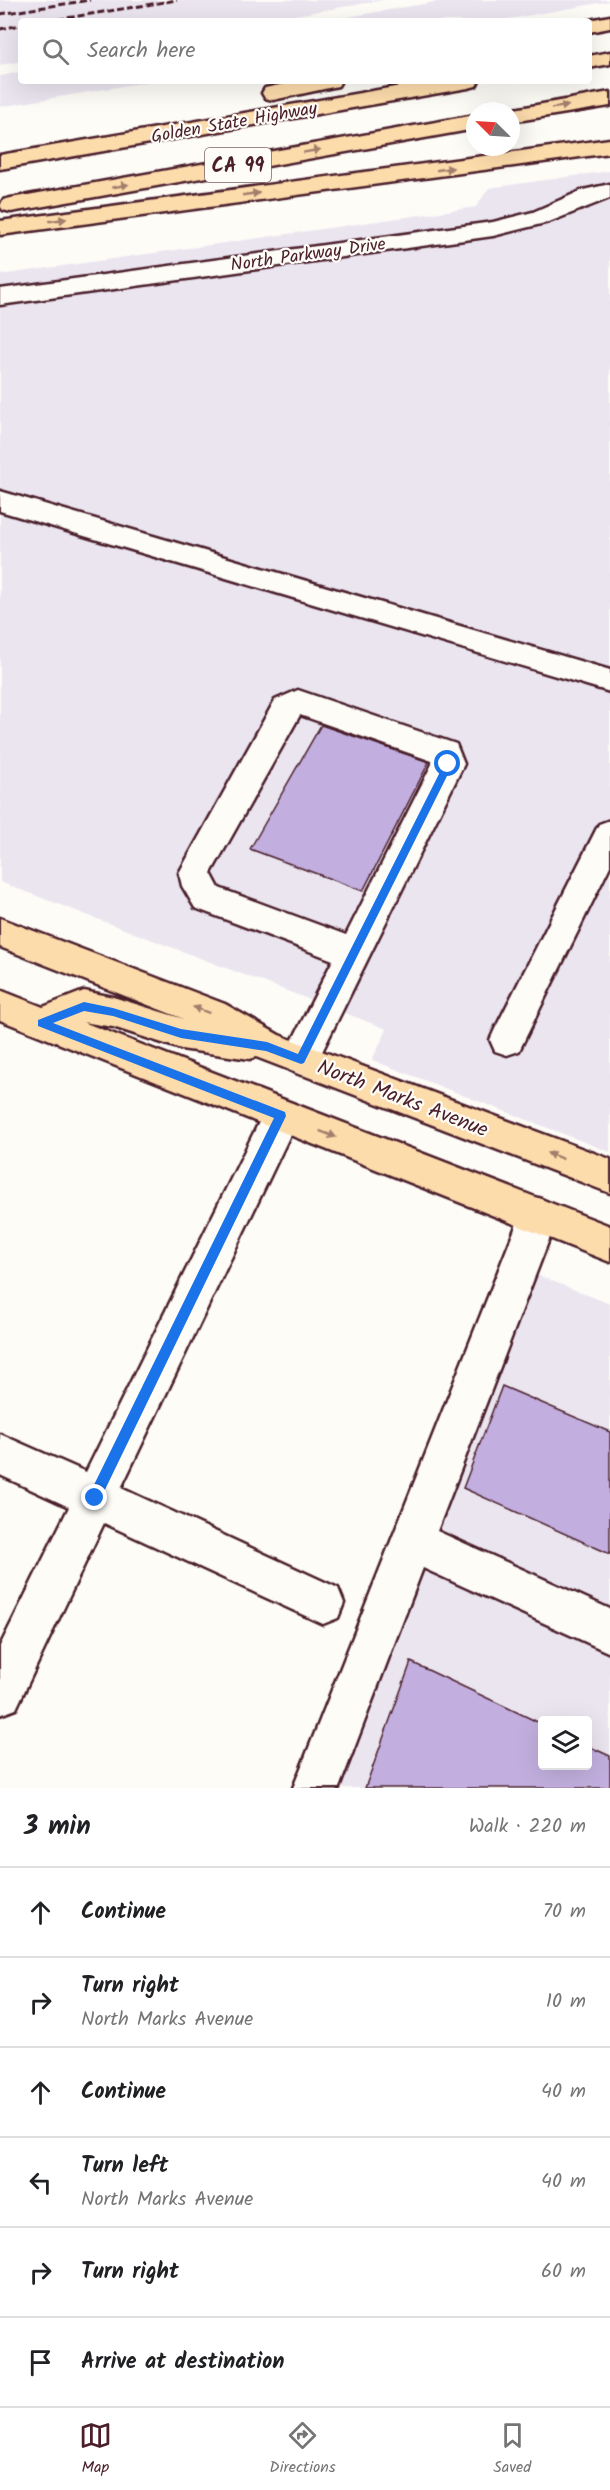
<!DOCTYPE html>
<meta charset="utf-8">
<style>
:root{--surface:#fff;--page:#f2f2f2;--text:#202124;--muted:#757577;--line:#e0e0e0;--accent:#4a1f2b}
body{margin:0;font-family:Kalam,sans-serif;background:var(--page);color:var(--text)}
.controls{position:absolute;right:18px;bottom:18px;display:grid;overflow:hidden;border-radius:6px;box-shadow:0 6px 24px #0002}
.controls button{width:54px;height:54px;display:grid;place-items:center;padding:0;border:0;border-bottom:2px solid var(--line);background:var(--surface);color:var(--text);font:30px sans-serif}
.compass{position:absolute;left:466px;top:102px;width:54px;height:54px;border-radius:50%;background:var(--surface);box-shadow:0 6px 24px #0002;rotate:294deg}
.stop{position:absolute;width:18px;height:18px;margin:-14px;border:4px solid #1a73e8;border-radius:50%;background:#fff}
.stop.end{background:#1a73e8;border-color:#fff;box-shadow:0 2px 6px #0008}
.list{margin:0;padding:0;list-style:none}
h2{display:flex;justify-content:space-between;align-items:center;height:78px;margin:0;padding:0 24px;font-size:26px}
h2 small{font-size:20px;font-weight:400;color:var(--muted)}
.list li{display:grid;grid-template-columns:39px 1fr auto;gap:18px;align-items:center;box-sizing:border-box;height:90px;padding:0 24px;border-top:2px solid var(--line)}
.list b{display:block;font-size:22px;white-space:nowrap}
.list p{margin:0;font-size:20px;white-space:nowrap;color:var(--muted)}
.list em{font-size:20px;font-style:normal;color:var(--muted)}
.icon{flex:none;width:33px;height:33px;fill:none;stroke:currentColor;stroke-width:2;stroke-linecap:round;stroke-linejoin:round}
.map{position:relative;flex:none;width:610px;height:1788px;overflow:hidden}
.search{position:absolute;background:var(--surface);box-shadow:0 6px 24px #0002;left:18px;right:18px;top:18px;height:66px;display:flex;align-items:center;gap:15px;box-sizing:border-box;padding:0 21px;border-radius:6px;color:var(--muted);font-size:22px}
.sheet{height:618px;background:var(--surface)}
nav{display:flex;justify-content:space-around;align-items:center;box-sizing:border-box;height:84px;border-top:2px solid var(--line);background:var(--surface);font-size:16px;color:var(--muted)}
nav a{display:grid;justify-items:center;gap:3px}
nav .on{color:var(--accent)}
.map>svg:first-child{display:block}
.built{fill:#ebe5f0;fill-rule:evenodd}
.building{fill:#c2afdf;stroke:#4a1f2b;stroke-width:1.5}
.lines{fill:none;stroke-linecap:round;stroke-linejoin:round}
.minor-casing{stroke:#4a1f2b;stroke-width:5}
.major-casing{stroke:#4a1f2b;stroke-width:5}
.highway-casing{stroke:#4a1f2b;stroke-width:5}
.minor{fill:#fdfcf7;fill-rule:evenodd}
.major{fill:#fddcac;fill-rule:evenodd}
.highway{fill:#fddcac;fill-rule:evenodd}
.rail{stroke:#4a1f2b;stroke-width:3;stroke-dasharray:7 3;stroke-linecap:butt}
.oneway{fill:#a47e6c}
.route{fill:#1a73e8}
.labels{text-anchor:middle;stroke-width:4.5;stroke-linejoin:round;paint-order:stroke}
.far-street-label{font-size:18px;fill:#4a1f2b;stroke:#fdfcf7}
.shield{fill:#fdfcf7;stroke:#806168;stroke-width:1.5}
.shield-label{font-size:20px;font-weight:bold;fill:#4a1f2b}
.street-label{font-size:21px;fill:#4a1f2b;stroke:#fdfcf7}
</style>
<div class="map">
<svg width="610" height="1788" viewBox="0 0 610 1788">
<rect width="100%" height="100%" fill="#fdfcf7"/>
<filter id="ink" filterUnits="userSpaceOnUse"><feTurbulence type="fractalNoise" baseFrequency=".0167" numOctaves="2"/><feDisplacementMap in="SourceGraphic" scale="12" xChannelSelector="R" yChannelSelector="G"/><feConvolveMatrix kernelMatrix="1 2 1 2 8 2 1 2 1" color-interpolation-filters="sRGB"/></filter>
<g filter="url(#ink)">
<g class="built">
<path d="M0 0H384L260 21H21V61L0 65Z"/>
<path d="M447 0H610V1L498 21H324Z"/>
<path d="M21 72V81H152L0 107V76Z"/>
<path d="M610 171V1152L372 1060 387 1029 0 882V275L476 207 489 188Z"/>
<path d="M502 1261 610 1304V1788H297ZM542 1720H588V1766H542Z"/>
</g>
<g class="building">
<path d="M321 725 429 762 363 891 250 849Z"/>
<path d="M502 1386 610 1432V1554L463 1488Z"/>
<path d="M411 1662 542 1724V1766H588V1746L610 1756V1788H365Z"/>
</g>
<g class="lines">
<g class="minor-casing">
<g id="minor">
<path d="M610 184V198L549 222 493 236 0 305V289L493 222 533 212 583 190Z"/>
<path d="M0 491 610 670V692L0 511Z"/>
<path d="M298 690 456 744 464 764 313 1070 301 1075 289 1070 283 1059 333 960 195 908 182 886 179 873 275 700ZM300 715 432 761V764L346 935 219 888 211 873Z"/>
<path d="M610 820V866L519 1051 507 1055 495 1051 490 1040 495 1029 599 824Z"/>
<path d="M281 1100 294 1104 299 1116 121 1488 338 1588 344 1603 338 1618 323 1624 104 1523 16 1709 0 1715V1646L69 1507 0 1475V1434L86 1472 268 1104Z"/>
<path d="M539 1198 552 1204 558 1216 437 1531 610 1609V1653L423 1568 339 1788H293L520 1216 526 1204Z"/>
</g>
</g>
<g class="major-casing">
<path id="major" d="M0 918 225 1004 279 1035 610 1159V1193L256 1057 250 1059 181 1049 113 1027 83 1022 610 1226V1262L0 1020V990L43 1007 84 991 113 997 184 1019 0 947Z"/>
</g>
<g class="highway-casing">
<g id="highway">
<path d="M610 16V28L589 32V21H584Z"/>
<path d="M610 52V64L589 68V56Z"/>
<path d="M299 81H341L338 86 273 100 265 98 262 93 265 88Z"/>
<path d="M430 81H479L476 86 468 88 0 169V155Z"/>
<path d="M610 92V106L511 122V111H503Z"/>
<path d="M475 115V129L11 212 3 210 0 206 3 200 11 198Z"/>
<path d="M610 139V153L0 235V221Z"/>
</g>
</g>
<use href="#minor" class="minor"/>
<use href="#major" class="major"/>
<use href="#highway" class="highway"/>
<g class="rail">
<path d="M0 14 90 0"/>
<path d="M48 21 177 0"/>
<path d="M0 29 21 25"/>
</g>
</g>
<defs><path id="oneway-solid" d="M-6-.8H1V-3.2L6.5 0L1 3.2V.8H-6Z" transform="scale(1.5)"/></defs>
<g class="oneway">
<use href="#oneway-solid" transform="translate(560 107) rotate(-9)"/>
<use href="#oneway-solid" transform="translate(312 151) rotate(-10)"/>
<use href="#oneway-solid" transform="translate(445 169) rotate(-8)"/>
<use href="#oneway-solid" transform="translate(120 186) rotate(-10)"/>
<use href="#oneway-solid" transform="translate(251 194) rotate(-8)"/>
<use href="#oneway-solid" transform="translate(58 220) rotate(-8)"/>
<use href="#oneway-solid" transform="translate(201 1010) rotate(-159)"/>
<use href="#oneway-solid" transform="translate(328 1134) rotate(21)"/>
<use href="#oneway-solid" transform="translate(555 1156) rotate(-159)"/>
</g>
</g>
<path class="route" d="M448 760 453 764 304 1063 301 1064 266 1051 181 1038 113 1016 84 1011 53 1023 285 1112 286 1116 99 1502H90V1493L274 1118 38 1026V1020L84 1002 113 1008 181 1029 267 1042 298 1054 444 764Z"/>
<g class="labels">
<g class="far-street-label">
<text transform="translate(234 122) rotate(-10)" y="6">Golden State Highway</text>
<text transform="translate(308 254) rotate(-8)" y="6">North Parkway Drive</text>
</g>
<rect class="shield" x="205" y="148" width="66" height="34" rx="4.5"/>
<g class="shield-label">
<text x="238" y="172">CA 99</text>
</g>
<g class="street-label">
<text transform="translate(403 1098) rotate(21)" y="7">North Marks Avenue</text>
</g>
</g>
</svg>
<div class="controls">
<button><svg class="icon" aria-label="layers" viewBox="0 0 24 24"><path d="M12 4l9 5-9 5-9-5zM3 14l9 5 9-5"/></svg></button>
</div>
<svg class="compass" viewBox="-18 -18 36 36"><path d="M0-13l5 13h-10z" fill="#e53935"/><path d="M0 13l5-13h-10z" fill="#757577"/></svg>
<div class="stop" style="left:448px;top:764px"></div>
<div class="stop end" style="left:95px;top:1498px"></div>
<div class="search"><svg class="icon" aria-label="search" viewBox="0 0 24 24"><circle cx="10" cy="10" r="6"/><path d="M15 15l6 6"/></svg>Search here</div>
</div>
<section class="sheet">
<h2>3 min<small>Walk · 220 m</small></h2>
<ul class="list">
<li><svg class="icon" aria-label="ahead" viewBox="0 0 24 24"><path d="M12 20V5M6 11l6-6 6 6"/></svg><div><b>Continue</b></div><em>70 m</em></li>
<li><svg class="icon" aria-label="right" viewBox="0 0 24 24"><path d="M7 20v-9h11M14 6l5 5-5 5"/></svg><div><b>Turn right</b><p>North Marks Avenue</p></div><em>10 m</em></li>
<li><svg class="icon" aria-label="ahead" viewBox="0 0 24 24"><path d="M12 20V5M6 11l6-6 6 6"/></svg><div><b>Continue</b></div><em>40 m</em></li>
<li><svg class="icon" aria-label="left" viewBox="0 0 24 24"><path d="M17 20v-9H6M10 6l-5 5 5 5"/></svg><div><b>Turn left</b><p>North Marks Avenue</p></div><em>40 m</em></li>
<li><svg class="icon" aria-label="right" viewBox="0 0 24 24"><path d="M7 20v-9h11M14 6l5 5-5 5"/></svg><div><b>Turn right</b></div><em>60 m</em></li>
<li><svg class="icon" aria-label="arrive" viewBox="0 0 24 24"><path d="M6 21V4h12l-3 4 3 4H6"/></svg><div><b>Arrive at destination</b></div></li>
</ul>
</section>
<nav>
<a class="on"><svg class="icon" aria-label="map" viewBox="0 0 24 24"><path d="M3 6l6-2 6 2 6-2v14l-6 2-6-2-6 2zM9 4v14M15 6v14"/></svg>Map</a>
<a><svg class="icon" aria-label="directions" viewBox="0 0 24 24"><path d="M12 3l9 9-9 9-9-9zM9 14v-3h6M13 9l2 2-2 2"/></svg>Directions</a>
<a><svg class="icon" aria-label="saved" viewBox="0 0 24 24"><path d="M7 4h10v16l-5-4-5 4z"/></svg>Saved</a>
</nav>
